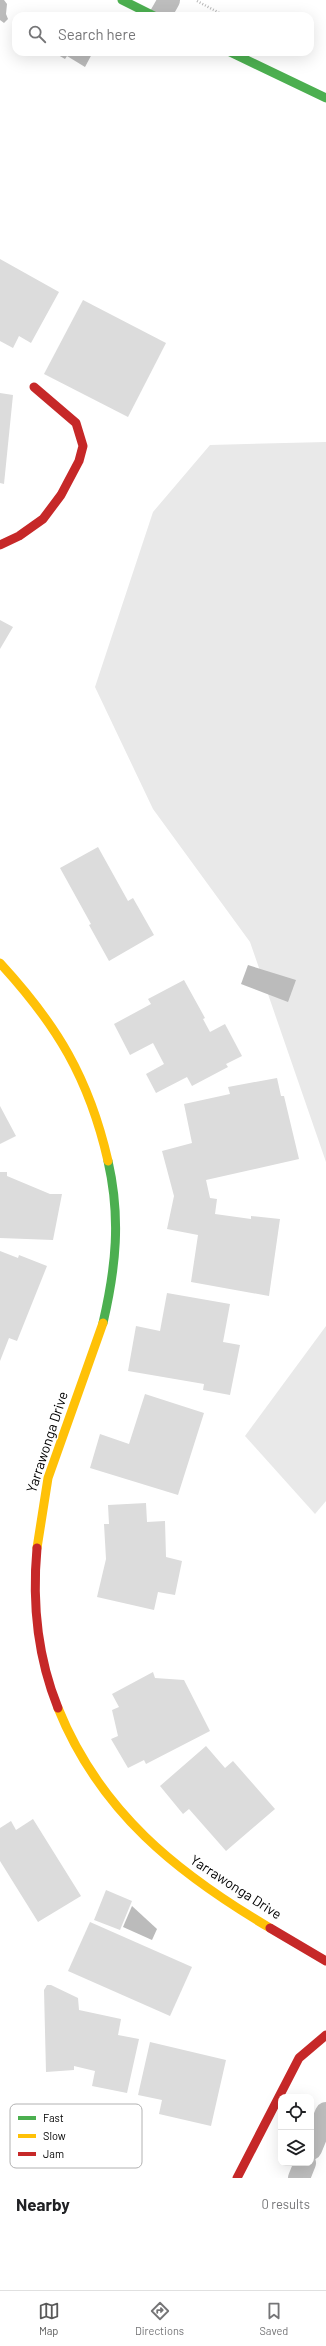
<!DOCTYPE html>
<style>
:root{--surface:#fff;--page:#f2f2f2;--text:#202124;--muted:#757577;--line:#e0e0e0;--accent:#595959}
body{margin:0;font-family:Barlow,sans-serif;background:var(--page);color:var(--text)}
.controls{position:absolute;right:12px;bottom:12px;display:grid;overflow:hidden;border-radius:8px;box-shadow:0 4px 16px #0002}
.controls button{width:36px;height:36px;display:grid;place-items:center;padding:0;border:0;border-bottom:1px solid var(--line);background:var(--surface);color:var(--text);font:20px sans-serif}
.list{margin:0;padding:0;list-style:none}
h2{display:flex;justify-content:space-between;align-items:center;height:52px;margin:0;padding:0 16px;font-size:17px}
h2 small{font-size:13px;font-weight:400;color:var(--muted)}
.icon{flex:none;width:22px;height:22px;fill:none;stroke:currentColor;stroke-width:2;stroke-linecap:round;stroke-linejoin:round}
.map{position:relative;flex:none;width:326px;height:2178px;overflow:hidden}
.search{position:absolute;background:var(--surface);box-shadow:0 4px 16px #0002;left:12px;right:12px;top:12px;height:44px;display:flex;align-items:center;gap:10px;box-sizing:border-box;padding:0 14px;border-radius:12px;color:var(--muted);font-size:15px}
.sheet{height:112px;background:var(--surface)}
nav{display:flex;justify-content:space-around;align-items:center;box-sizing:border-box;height:56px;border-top:1px solid var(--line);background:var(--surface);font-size:11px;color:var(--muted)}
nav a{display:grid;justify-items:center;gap:2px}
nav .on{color:var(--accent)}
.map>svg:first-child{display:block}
.green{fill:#e9e9e9}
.water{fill:#bbb}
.building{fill:#dcdcdc}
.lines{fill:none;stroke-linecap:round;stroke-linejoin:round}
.path{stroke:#b8b8b8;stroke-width:2.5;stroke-dasharray:1 2;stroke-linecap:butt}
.street{stroke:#bdbdbd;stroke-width:22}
.fast{stroke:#4caf50;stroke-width:9}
.slow{stroke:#ffc107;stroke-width:9}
.jam{stroke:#c62828;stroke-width:9}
.labels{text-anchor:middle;stroke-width:3;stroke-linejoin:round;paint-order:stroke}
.street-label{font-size:14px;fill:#000;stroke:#fff}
.key{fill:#fff;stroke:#b2b2b2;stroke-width:1}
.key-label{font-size:11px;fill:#000}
</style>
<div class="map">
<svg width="326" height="2178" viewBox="0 0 326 2178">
<rect width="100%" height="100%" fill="#fff"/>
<g class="green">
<path d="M326 442V1162L250 942 153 809 95 687 153 512 210 445Z"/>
<path d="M326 1326V1501L315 1514 245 1436Z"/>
</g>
<g class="water">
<path d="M0 0H4L7 4 6 14 8 19 4 23 0 20Z"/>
<path d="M53 52H93L85 67 67 56 65 59Z"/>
<path d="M248 965 296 980 288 1002 241 984Z"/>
<path d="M132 1906 157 1929 152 1940 123 1927Z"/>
</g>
<g class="building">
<path d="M0 259 59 292 31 343 19 336 13 348 0 341Z"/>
<path d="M83 300 166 343 128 417 44 374Z"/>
<path d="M0 393 13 395 4 484 0 483Z"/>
<path d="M0 620 13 627 0 649Z"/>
<path d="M98 847 128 901 133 898 154 935 109 961 89 925 91 924 60 868Z"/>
<path d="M184 980 205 1018 203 1019 210 1032 225 1024 242 1056 226 1064 228 1067 192 1086 187 1077 156 1093 146 1074 164 1064 153 1043 130 1055 114 1024 151 1004 148 999Z"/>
<path d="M277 1078 281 1096H284L299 1159 206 1180 210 1198 217 1199 215 1214 251 1219V1216L280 1219 269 1296 191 1282 198 1235 167 1229 174 1196 162 1151 192 1143 184 1104 230 1094 228 1087Z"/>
<path d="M0 1106 16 1136 0 1144Z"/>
<path d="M0 1172H7V1176L50 1194H62L53 1240 0 1238Z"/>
<path d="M0 1251 18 1258 19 1255 47 1266 17 1341 9 1338 0 1361Z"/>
<path d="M167 1293 230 1304 223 1342 240 1345 230 1395 203 1390 204 1384 128 1371 136 1326 160 1331Z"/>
<path d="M145 1394 204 1413 178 1495 90 1468 100 1434 129 1444Z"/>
<path d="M146 1503 147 1522 165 1521 166 1557 182 1561 175 1595 158 1592 154 1610 97 1597 106 1559 104 1524H109L108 1505Z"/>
<path d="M153 1672 155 1678 184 1680 210 1731 146 1764 144 1760 128 1768 111 1739 118 1736 112 1710 119 1707 112 1694Z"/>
<path d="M206 1746 225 1768 233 1761 275 1809 226 1851 189 1809 183 1814 160 1786Z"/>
<path d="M33 1819 81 1896 38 1922 0 1861V1828L11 1821 16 1830Z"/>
<path d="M106 1890 132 1901 120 1930 94 1920Z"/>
<path d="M90 1922 192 1967 170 2016 68 1971Z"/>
<path d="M47 1985H51L78 1998 79 2010 121 2019 118 2035 139 2039 127 2093 92 2086 95 2071 74 2066V2070L46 2072 44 1990Z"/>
<path d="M150 2042 226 2060 211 2126 159 2114 162 2100 138 2095Z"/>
</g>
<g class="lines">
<path class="path" d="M197 1 225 16"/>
<g class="street">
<path d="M160 16 169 0"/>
<path d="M311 2149 326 2113"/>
<path d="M299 2178 305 2163"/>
</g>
<g class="fast">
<path d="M122 0 154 16"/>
<path d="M230 52 326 98"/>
<path d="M103 1323C116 1267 121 1218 108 1161"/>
</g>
<g class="slow">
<path d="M0 963C57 1025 89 1078 108 1161"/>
<path d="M37 1548 48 1478 103 1323"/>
<path d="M58 1708C100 1812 177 1873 270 1928"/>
</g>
<g class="jam">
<path d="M0 545 19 536 43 519 61 495 79 461 83 446 76 423 34 387"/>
<path d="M37 1548C32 1603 37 1656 58 1708"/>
<path d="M270 1928 326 1961"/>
<path d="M237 2178 299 2058 326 2035"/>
</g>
</g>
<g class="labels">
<g class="street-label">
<text transform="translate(47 1442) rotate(-72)" y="5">Yarrawonga Drive</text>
<text transform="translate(236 1887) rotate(33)" y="5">Yarrawonga Drive</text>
</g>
</g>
<rect x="10" y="2104" width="132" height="64" rx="6" class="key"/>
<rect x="18" y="2116" width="18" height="4" fill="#4caf50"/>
<rect x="18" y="2134" width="18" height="4" fill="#ffc107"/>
<rect x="18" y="2152" width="18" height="4" fill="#c62828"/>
<g class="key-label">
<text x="43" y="2122">Fast</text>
<text x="43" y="2140">Slow</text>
<text x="43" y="2158">Jam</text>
</g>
</svg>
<div class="controls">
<button><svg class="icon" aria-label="locate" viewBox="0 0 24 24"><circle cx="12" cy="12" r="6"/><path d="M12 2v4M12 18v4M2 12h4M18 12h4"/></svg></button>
<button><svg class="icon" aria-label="layers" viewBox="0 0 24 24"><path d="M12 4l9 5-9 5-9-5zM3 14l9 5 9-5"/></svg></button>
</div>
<div class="search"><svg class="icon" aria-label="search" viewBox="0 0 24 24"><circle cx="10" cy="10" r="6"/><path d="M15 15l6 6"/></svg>Search here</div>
</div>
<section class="sheet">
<h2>Nearby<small>0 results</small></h2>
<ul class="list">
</ul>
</section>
<nav>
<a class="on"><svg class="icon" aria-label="map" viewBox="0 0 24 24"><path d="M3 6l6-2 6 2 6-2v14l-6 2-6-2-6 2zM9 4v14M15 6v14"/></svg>Map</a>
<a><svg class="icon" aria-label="directions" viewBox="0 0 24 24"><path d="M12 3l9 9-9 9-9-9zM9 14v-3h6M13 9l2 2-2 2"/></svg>Directions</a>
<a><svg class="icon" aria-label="saved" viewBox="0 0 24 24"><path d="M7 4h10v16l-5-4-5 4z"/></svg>Saved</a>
</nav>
